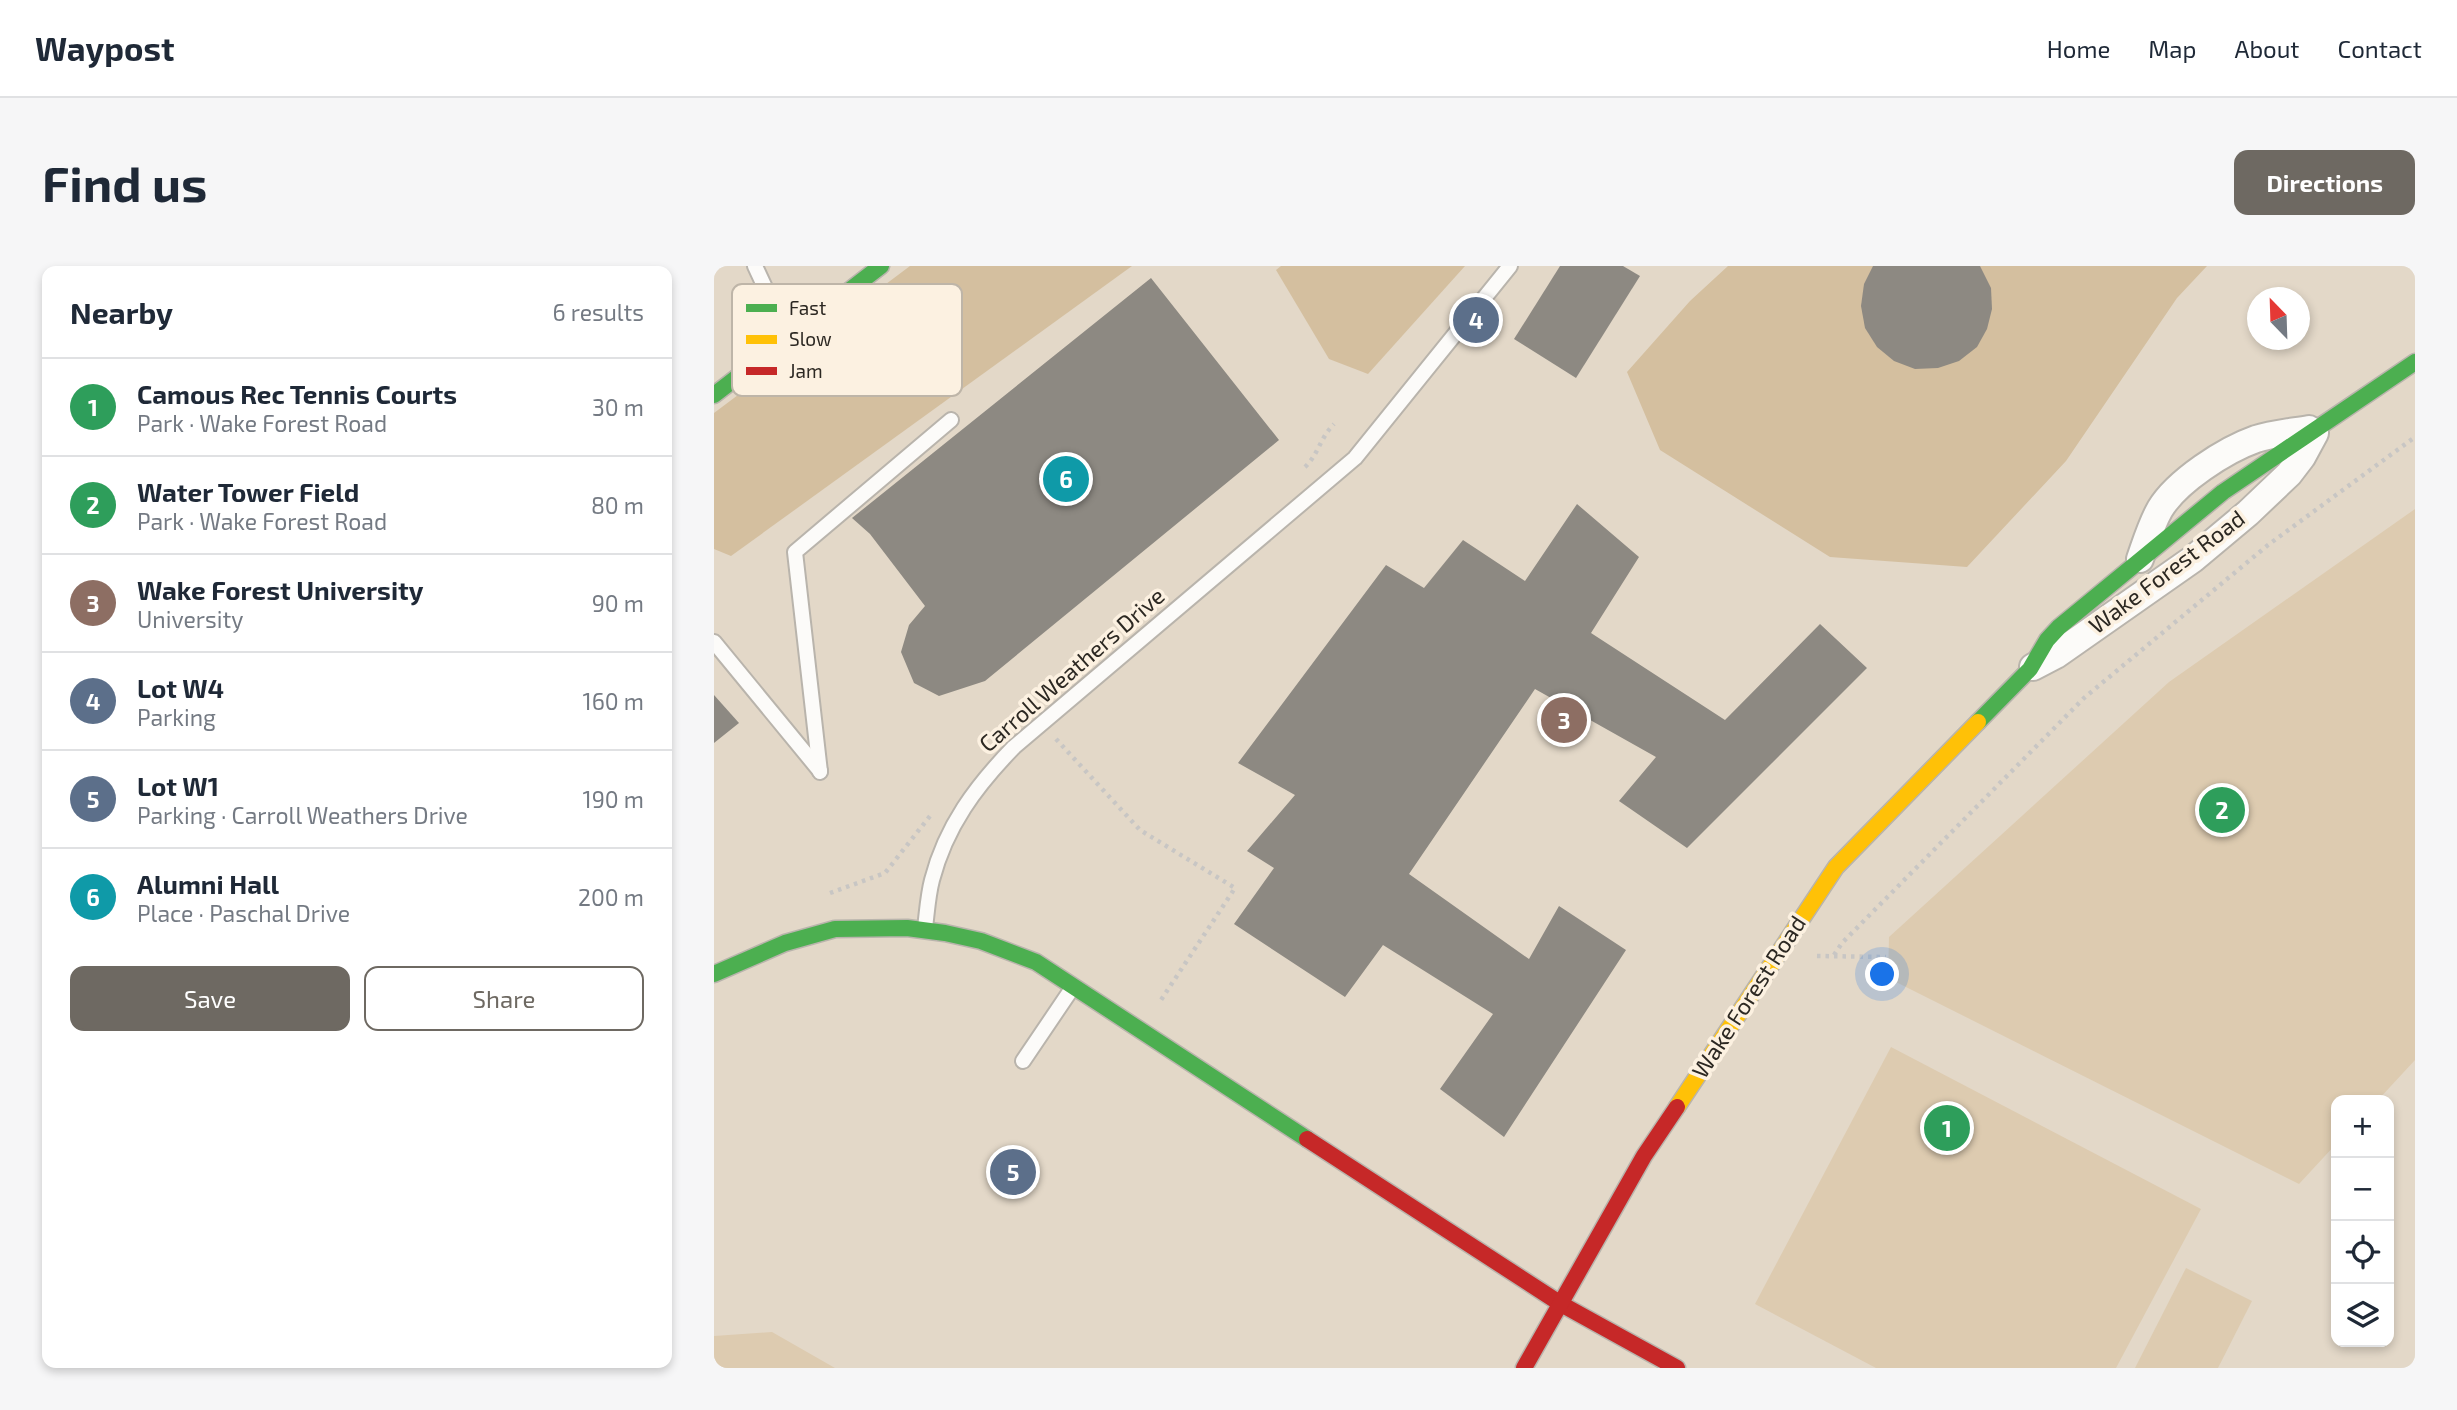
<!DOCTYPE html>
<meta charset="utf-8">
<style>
:root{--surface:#fff;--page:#f6f6f7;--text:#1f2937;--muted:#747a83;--line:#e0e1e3;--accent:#6e6962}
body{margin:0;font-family:"Exo 2",sans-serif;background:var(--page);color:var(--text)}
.controls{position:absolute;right:21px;bottom:21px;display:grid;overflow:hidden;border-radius:14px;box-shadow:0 4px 10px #0003}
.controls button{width:63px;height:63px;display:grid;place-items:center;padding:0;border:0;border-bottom:2px solid var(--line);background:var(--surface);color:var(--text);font:35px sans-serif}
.compass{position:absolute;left:1533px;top:21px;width:63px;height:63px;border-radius:50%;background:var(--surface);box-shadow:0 4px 10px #0003;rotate:337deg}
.you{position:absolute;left:1169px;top:709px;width:24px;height:24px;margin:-18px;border:5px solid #fff;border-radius:50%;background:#1a73e8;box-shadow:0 0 0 10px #1a73e833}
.badge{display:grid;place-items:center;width:46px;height:46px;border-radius:50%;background:var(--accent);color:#fff;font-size:23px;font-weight:700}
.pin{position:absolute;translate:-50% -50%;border:4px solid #fff;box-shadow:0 2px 7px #0006}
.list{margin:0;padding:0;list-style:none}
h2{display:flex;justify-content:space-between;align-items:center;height:91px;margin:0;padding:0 28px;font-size:30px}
h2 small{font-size:23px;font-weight:400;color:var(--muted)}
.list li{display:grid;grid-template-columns:46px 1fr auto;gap:21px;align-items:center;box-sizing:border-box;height:98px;padding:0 28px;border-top:2px solid var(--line)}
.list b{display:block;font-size:26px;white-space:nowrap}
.list p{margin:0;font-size:23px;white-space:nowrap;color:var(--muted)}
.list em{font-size:23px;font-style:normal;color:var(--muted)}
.actions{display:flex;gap:14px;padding:21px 28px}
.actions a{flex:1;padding:16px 0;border:2px solid var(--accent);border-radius:14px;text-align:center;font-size:24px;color:var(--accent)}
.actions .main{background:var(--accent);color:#fff}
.icon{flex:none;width:38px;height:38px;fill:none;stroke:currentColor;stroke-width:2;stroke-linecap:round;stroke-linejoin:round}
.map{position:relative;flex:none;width:1701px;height:1102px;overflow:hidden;border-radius:14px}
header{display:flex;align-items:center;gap:42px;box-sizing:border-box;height:98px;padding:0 35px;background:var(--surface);border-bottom:2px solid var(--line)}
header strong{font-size:33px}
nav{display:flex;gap:38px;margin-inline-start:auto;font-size:24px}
.intro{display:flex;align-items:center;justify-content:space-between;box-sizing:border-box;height:168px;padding:0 42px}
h1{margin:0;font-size:49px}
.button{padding:18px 32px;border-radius:14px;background:var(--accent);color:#fff;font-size:24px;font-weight:700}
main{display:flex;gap:42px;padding:0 42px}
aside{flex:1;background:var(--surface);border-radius:14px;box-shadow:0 4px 10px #0003}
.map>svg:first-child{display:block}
.built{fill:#e3d8c8;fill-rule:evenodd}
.green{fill:#ddcbb0}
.forest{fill:#d4bf9f}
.building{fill:#8d8982}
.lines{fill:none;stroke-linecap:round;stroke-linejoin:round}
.lane-casing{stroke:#b9b4ac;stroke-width:18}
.street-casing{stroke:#b9b4ac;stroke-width:30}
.fast-casing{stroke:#b9b4ac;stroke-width:19}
.slow-casing{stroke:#b9b4ac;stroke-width:19}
.jam-casing{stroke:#b9b4ac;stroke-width:19}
.path{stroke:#c8c6c4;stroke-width:4.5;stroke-dasharray:3.5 5;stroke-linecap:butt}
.lane{stroke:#fcfbf9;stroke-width:14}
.street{stroke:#fcfbf9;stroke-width:26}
.fast{stroke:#4caf50;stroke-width:16}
.slow{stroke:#ffc107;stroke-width:16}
.jam{stroke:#c62828;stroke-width:16}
.labels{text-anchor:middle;stroke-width:7;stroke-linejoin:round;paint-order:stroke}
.street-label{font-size:23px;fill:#2c2822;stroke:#fcf1e1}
.key{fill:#fcf1e1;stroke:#beb5a8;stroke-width:2}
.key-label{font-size:19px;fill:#2c2822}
</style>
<header>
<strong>Waypost</strong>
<nav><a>Home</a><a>Map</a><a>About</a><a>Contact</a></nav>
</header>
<div class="intro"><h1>Find us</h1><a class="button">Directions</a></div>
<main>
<aside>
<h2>Nearby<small>6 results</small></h2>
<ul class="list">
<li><span class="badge" style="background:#2e9e5b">1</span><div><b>Camous Rec Tennis Courts</b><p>Park · Wake Forest Road</p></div><em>30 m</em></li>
<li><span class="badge" style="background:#2e9e5b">2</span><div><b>Water Tower Field</b><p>Park · Wake Forest Road</p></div><em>80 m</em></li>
<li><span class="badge" style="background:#8d6e63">3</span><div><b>Wake Forest University</b><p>University</p></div><em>90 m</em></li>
<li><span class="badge" style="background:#5c6f8a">4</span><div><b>Lot W4</b><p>Parking</p></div><em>160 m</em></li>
<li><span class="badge" style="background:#5c6f8a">5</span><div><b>Lot W1</b><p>Parking · Carroll Weathers Drive</p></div><em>190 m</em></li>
<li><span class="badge" style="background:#0f9aa8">6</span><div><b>Alumni Hall</b><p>Place · Paschal Drive</p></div><em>200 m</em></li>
</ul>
<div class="actions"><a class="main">Save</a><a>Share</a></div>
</aside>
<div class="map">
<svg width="1701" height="1102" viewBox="0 0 1701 1102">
<rect width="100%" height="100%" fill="#e9e3d9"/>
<path class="built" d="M0 0H1701V1102H0ZM1544 32H1586V74H1544ZM1622 834H1675V1076H1622Z"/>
<g class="green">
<path d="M1701 243V794L1664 834H1622V878L1585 918 1174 712 1175 671 1455 416Z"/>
<path d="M1177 781 1487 943 1402 1102H1162L1041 1038Z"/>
<path d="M1472 1002 1538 1035 1504 1102H1421Z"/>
<path d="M58 1066 121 1102H0V1070Z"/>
</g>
<g class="forest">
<path d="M196 0H418L17 290 0 283V147Z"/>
<path d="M567 0H751L654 108 615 93 562 4Z"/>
<path d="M1014 0H1493L1463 32 1352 195 1253 301 1116 291 946 184 913 106 976 35Z"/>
</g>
<g class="building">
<path d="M846 0H909L926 10 862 112 800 73Z"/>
<path d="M1159 0H1266L1277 22 1278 43 1273 63 1263 81 1245 95 1224 102 1201 103 1180 95 1163 81 1151 62 1147 40 1150 18Z"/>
<path d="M437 12 565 174 271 415 225 430 200 417 187 386 195 359 211 340 156 268 138 252Z"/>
<path d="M863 238 925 291 877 367 1011 454 1106 358 1153 402 973 582 905 535 942 491 821 423 695 608 815 693 845 640 912 684 790 871 726 823 779 748 669 679 631 731 520 658 560 602 533 585 581 529 524 497 672 299 710 322 749 274 811 315Z"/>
<path d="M0 429 25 457 0 477Z"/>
</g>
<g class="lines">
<g class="lane-casing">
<g id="lane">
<path d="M41 0 54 28 83 62"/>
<path d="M0 376 106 505"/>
<path d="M106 506 81 286 237 154"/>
<path d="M211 662C213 646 214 629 218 614 232 560 262 520 300 481L641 192 796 0"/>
<path d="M309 795 359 721"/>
</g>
</g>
<g class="street-casing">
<g id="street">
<path d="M1426 293C1432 276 1437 259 1446 243 1463 215 1511 184 1542 173 1558 168 1577 166 1595 163"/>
<path d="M1319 401 1342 389 1479 293 1534 247 1575 208 1588 191 1601 167"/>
</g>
</g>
<g class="fast-casing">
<g id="fast">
<path d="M0 129 167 0"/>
<path d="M1264 456 1316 403 1333 374 1345 361 1509 226 1701 96"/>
<path d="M0 708 71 677 121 663 193 662 231 667 267 675 322 696 593 873"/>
</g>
</g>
<g class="slow-casing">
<path id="slow" d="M963 841 1122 601 1264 456"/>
</g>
<g class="jam-casing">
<g id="jam">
<path d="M593 873 847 1038 963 1102"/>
<path d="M810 1102 930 890 963 841"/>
</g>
</g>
<g class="path">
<path d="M591 201C604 189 606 172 620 158"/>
<path d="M342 473 426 564 521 622 445 737"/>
<path d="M116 627 171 607 216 550"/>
<path d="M1120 689 1128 677 1370 432 1554 279 1701 171"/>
<path d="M1103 690 1172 691"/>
</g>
<use href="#lane" class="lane"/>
<use href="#street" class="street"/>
<use href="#fast" class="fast"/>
<use href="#slow" class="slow"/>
<use href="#jam" class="jam"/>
</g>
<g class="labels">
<g class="street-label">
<text transform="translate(1453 306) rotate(-37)" y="8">Wake Forest Road</text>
<text transform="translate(358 404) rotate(-41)" y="8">Carroll Weathers Drive</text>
<text transform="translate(1035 731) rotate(-57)" y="8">Wake Forest Road</text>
</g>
</g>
<rect x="18" y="18" width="230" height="112" rx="10" class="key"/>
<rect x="32" y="38" width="31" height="8" fill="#4caf50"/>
<rect x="32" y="69" width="31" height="9" fill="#ffc107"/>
<rect x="32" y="101" width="31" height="8" fill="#c62828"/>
<g class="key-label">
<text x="75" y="49">Fast</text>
<text x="75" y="80">Slow</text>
<text x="75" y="112">Jam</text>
</g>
</svg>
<div class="controls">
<button>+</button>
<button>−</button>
<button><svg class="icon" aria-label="locate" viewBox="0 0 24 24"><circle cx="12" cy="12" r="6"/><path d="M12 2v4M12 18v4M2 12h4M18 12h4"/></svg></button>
<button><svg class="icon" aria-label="layers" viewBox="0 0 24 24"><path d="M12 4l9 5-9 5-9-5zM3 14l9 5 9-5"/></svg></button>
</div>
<svg class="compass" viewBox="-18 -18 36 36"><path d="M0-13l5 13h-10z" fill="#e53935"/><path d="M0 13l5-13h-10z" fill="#747a83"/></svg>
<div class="you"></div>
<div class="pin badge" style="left:1233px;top:862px;background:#2e9e5b">1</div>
<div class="pin badge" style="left:1508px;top:544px;background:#2e9e5b">2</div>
<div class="pin badge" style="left:850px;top:454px;background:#8d6e63">3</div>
<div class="pin badge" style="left:762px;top:54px;background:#5c6f8a">4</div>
<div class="pin badge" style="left:299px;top:906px;background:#5c6f8a">5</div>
<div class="pin badge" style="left:352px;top:213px;background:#0f9aa8">6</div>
</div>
</main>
